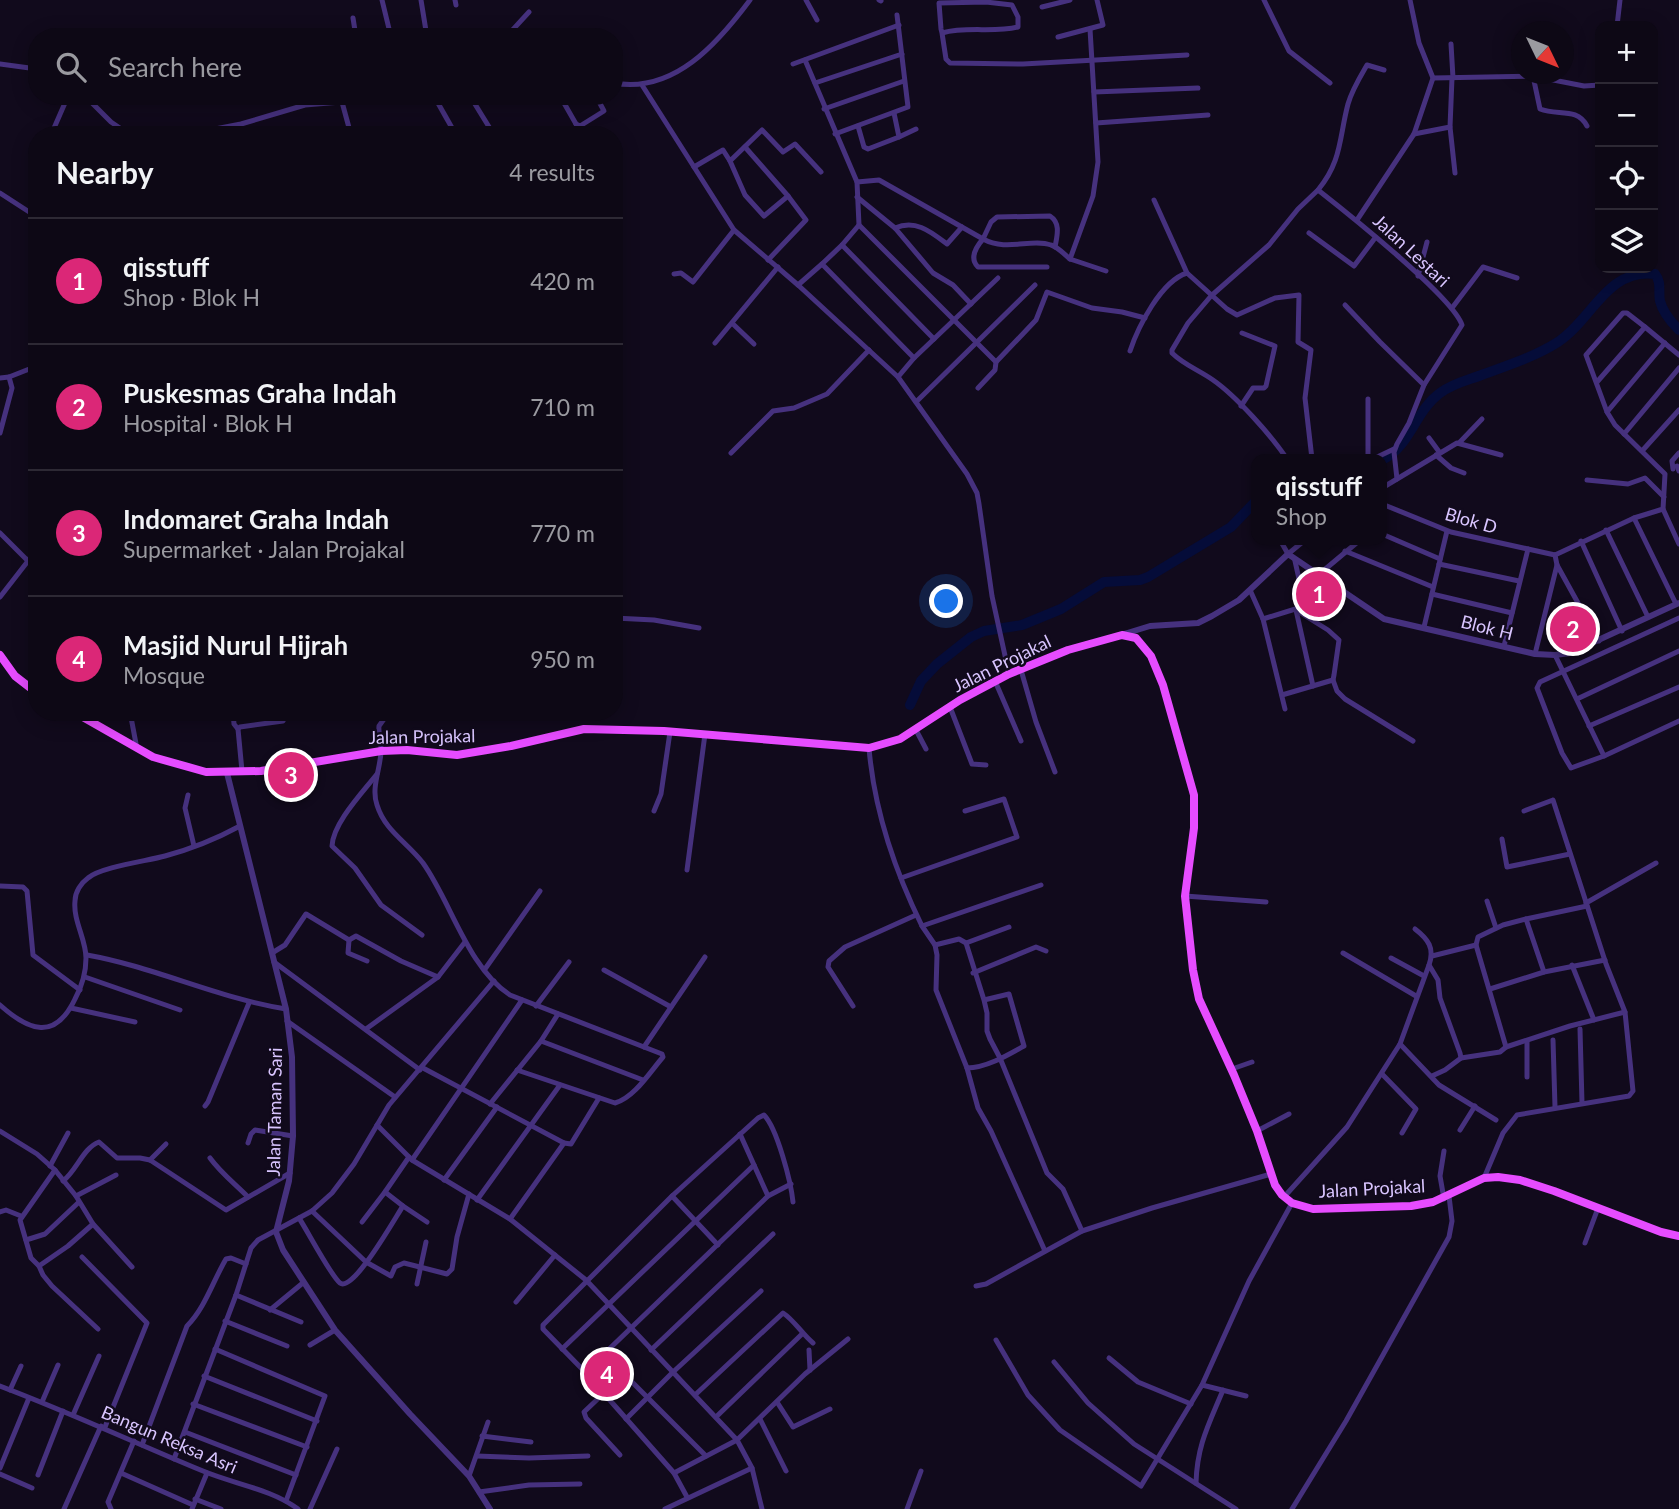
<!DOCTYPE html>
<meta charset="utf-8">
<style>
:root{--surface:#0d0815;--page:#1b1622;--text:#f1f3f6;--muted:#9a9aa0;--line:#2d2934;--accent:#db2777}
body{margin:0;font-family:Lato,sans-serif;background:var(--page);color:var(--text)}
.controls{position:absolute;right:21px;top:21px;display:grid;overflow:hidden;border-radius:14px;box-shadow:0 4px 18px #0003}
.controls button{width:63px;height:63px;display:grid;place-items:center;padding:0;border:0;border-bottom:2px solid var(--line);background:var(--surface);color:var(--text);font:35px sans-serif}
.compass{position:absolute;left:1511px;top:21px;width:63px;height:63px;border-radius:50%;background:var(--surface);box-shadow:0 4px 18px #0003;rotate:133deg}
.you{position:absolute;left:947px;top:602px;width:24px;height:24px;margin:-18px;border:5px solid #fff;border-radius:50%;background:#1a73e8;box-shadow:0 0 0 10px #1a73e833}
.badge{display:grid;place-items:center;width:46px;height:46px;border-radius:50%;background:var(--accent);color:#fff;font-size:23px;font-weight:700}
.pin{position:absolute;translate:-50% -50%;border:4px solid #fff;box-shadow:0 2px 7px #0006}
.popup{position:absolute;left:1251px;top:454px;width:136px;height:91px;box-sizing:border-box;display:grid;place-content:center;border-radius:14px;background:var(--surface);filter:drop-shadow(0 2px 5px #0005);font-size:23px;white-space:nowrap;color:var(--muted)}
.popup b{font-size:26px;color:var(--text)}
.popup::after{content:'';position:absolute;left:50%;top:100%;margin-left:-14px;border:14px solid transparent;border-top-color:var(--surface)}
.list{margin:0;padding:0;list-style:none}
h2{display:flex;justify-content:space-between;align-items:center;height:91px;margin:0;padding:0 28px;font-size:30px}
h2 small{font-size:23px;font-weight:400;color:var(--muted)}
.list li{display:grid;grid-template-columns:46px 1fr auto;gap:21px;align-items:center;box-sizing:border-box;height:126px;padding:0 28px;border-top:2px solid var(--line)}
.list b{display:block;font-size:26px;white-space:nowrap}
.list p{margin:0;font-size:23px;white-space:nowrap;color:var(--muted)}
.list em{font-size:23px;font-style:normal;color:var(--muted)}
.icon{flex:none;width:38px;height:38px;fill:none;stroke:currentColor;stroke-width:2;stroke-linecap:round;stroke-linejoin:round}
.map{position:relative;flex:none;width:1679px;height:1509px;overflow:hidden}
.search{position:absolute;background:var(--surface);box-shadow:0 4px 18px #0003;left:28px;top:28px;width:595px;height:77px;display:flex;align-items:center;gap:18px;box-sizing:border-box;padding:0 24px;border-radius:28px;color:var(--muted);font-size:26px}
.panel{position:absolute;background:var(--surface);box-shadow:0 4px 18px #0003;left:28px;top:126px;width:595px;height:595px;border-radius:28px}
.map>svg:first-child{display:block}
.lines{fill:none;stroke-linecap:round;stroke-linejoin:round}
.river{stroke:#050c39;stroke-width:10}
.minor{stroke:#46317e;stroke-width:5}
.tertiary{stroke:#46317e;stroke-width:6}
.primary{stroke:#e64cff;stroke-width:8}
.labels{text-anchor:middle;stroke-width:5;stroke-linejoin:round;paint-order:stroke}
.street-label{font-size:18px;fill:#d9c5ff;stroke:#110a1c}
</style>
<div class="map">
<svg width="1679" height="1509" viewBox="0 0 1679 1509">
<rect width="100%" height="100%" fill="#110a1c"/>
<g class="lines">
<g class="river">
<path d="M1382 460C1411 446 1414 412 1440 393 1453 383 1469 380 1484 374 1509 365 1536 356 1558 342 1592 320 1607 268 1655 274 1662 283 1658 291 1660 301 1663 313 1671 322 1679 330"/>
<path d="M910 705 921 681 937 664 971 637 984 631 1022 625 1061 609 1104 582 1140 580 1148 577 1231 527 1256 501"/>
</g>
<g class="minor">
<path d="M382 0 391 37"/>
<path d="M421 0 427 37"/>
<path d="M455 0 456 5"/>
<path d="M806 0 817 20"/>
<path d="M879 0 881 1"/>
<path d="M1264 0 1289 51 1330 83"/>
<path d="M1042 7 1070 0"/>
<path d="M353 18 356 37"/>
<path d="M1617 26 1620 0"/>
<path d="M942 33C967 26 993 33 1018 27V17L1012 5 986 2 939 3 941 29 942 33 946 59 950 63 1023 64 1187 55"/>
<path d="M506 37 529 12"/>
<path d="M1058 37 1103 25 1097 0"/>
<path d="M1451 44 1453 78"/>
<path d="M805 60 857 182 859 225 842 245 822 264 914 358"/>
<path d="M0 64 37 69"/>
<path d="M793 64 899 25"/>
<path d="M1533 76 1540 109C1558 116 1577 107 1587 126"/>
<path d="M1433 78 1533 76 1584 86 1600 85"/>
<path d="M614 83C674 94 718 43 750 0"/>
<path d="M815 83 902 54"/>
<path d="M642 85 734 230 798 285 898 377 967 474 977 493 979 504 992 596 1009 674"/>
<path d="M1094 92 1198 88"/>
<path d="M85 96 111 122 130 135"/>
<path d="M434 96 456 135"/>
<path d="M470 96 494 135"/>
<path d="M560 96 576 124 580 126 604 111 596 96"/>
<path d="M342 102 351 135"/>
<path d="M824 109 904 81"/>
<path d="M1096 123 1208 115"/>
<path d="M576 124 582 135"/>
<path d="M858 126 864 147 868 149 899 137 894 113"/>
<path d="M1450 127 1455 173"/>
<path d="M835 134 908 107 897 15"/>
<path d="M1414 134 1450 127 1452 78"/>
<path d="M51 135 68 96"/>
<path d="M184 135 241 124 305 105 413 96"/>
<path d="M899 137 916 129"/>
<path d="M745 147 788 196"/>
<path d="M730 161 745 195 764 216 788 196 806 220 768 260"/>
<path d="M694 167 723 150 730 161 762 130 783 152 795 144 821 172"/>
<path d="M857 182 879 180 983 239 991 222 997 217 1050 216C1061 223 1057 236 1055 247"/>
<path d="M1318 190C1342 161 1339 138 1348 104 1352 90 1360 77 1367 65L1384 70"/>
<path d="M0 193 37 217"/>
<path d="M857 197 895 228 933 273 953 285 971 304"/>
<path d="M1154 200 1187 273"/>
<path d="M1357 220 1414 134 1433 78 1419 43 1410 0"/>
<path d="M859 225 996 362 995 370 978 388"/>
<path d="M895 228C916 219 931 232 947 244L962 227"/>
<path d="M1309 233 1354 266 1375 238"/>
<path d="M842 245 934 339"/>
<path d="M1070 259 1106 271"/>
<path d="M1047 267H978C969 258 976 247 983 239 1007 252 1031 238 1051 245 1058 247 1065 255 1070 259L1093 196 1098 162 1090 29"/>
<path d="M674 274 681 273 693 282 734 230"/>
<path d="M1418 276 1427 242"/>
<path d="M798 285 822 264"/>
<path d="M1345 305 1380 342 1424 385"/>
<path d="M1452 308 1483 267 1517 278"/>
<path d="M733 324 754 344"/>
<path d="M715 343 778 267"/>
<path d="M1130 351C1138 327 1161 281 1187 273L1227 309 1237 315 1275 298 1299 295 1298 342 1311 350 1305 398 1312 459"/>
<path d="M996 362 1036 320 1047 292 1092 308 1122 312 1145 318"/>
<path d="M9 377 37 366"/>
<path d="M898 377 914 358 998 278"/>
<path d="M0 378 9 377 12 388 0 433"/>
<path d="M1597 382 1645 327 1679 355"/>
<path d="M1368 399V456L1371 459"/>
<path d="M916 402 1035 285"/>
<path d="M1241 406 1253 388H1264L1266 386 1275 346 1242 333"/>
<path d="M1607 412 1665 343"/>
<path d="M1624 434 1679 368"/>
<path d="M1429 438 1440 453"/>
<path d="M1460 442 1482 419"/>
<path d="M1642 451 1679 410"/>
<path d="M731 453 773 411 794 408 827 394 869 350"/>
<path d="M1436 455 1451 468 1464 473"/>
<path d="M1287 459C1271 435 1236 396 1213 380 1199 370 1184 365 1172 353V350L1188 323 1211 296 1269 245 1298 209 1318 190C1346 212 1453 297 1462 325L1424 385 1409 423 1397 444 1394 452 1397 479"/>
<path d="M1373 459 1394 449"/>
<path d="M1677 466 1679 471"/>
<path d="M1673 469 1672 461 1679 453"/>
<path d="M1587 480 1628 484 1645 478 1664 497"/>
<path d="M1382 488 1457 443 1501 455"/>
<path d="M1382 504 1451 532 1555 555"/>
<path d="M1663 509 1679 544"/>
<path d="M1634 518 1676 604"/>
<path d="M1606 530 1648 617"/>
<path d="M0 533 37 570"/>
<path d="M1382 534 1440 559"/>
<path d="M1280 540 1288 554 1305 540"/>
<path d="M1581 541 1622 631"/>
<path d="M1345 551 1433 587"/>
<path d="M1555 555 1634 518 1663 509 1665 474 1615 425 1607 412 1586 355 1623 313H1627L1645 327"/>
<path d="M1555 555 1557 565 1599 641"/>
<path d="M1439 564 1519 581"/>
<path d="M1317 576 1360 540"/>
<path d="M1250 590 1263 619 1285 709"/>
<path d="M1432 594 1512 613"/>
<path d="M0 597 28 561 37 546"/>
<path d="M1296 610 1313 686"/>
<path d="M614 618 654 620 699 628"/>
<path d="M1679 618 1540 682 1537 688 1562 753 1571 768 1604 756 1679 721"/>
<path d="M1263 619 1305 606 1295 561"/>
<path d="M1424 627 1447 531"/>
<path d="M1504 646 1528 549"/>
<path d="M1535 654 1557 565"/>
<path d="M1555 655 1604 756"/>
<path d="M1021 670 1036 722 1055 772"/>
<path d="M1333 680 1337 691 1345 699 1413 741"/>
<path d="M995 681 1021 741"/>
<path d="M1282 695 1333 680 1334 675 1339 640 1328 630 1296 610"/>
<path d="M1577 699 1679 651"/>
<path d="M950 707 972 764 986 765"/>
<path d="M130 712 137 749"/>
<path d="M233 712 234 724 238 729"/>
<path d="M400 712 384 719 379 726C378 735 382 744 381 752 380 770 371 788 377 805 385 831 407 842 423 863 451 902 468 968 510 995L662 1054 663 1057C650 1072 634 1098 615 1103L517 1070"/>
<path d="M1589 726 1679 687"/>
<path d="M916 730 926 749"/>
<path d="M869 748C874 808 895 871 922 926L1041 885"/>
<path d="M242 771 238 729 240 727 283 721 287 712"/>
<path d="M377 774C363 792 333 823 332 846L355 868 381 905 422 935"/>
<path d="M188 795 185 808 194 846"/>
<path d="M654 811 661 794 670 732"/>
<path d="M1502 839 1507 867 1570 854"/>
<path d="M687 870 705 734"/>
<path d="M901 878 1017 837 1004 799 965 811"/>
<path d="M0 886 23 887 27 891 33 955 80 990"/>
<path d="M1185 896 1266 902"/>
<path d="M1487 901 1496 928"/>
<path d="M1586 903 1656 863"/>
<path d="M1526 919 1587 906"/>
<path d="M922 926 935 945"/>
<path d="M1415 929C1428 939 1435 948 1429 965"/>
<path d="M349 940 348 953 367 961"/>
<path d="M966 943 1009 927"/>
<path d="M272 953 285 945 306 914 349 940 356 936 401 961 438 977"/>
<path d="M1343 953 1416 996"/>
<path d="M87 955C155 967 217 998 286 1009"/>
<path d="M1432 956 1476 945"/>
<path d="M1391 958 1424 976"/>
<path d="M274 962 420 1070"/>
<path d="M1572 965 1594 1020"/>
<path d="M485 969 540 891"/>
<path d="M604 970 671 1007"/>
<path d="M973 973 1036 947 1046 951"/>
<path d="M85 977 180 1010"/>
<path d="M1490 989 1544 972 1605 960"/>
<path d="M984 1000 1009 994 1024 1046C1008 1055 986 1068 967 1068L936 990 937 955 935 945 959 939 966 943 984 1000 987 1013V1031L990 1039 1000 1058 1047 1173 1063 1189 1082 1231"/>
<path d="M0 1005C29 1031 55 1041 75 999 82 986 86 973 86 958 86 939 73 921 75 901 75 892 81 883 88 878 101 867 147 861 165 856 191 849 216 839 240 826"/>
<path d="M536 1006 569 962"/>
<path d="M853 1006 828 967 829 961 845 947 916 915"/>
<path d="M71 1008 135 1022"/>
<path d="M287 1021 395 1097"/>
<path d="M366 1029 438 977 465 942"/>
<path d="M1580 1029 1582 1103"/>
<path d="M1553 1040 1555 1107"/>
<path d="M541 1041 643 1080"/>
<path d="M1527 1041V1077"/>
<path d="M1400 1044 1439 1085 1496 1120"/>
<path d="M644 1047 705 957"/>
<path d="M1506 1047 1570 1026 1625 1012"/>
<path d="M1461 1058 1500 1052 1506 1047 1476 945 1478 937 1503 925 1526 919 1544 972"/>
<path d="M423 1068 564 1143 510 1219"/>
<path d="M967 1068 978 1108 991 1131 1045 1251"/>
<path d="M1232 1069 1252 1062"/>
<path d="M1382 1074 1416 1109 1402 1133"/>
<path d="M490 1104 541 1041 558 1014"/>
<path d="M205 1106 208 1102 249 1003"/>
<path d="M377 1125 412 1160 510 1219 586 1280 737 1440 752 1468 762 1509"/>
<path d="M1460 1130 1475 1106"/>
<path d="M0 1131 37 1154 55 1170 76 1196 93 1224 132 1267"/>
<path d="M1257 1131 1289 1114"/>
<path d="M248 1143 251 1134 255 1130 293 1136"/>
<path d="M564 1143 571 1144 599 1098"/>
<path d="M210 1158C221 1173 234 1183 248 1197"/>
<path d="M150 1160 166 1144"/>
<path d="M412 1160 522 1000"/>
<path d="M50 1166 68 1133"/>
<path d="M55 1170 20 1220 31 1258 39 1266 68 1246 93 1224"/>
<path d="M1484 1178 1503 1133 1517 1115 1629 1096 1633 1091 1625 1012 1606 964 1553 800 1524 811"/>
<path d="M444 1180 497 1107"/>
<path d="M63 1181C77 1170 83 1148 99 1142L117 1158H140L150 1160 226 1210 290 1173"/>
<path d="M76 1196 116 1175"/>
<path d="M672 1196 718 1245"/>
<path d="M768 1196 791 1184"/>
<path d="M1284 1197 1347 1127 1400 1044 1429 965 1438 980 1440 998 1460 1053 1461 1058 1445 1070 1432 1076"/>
<path d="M1444 1199 1440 1176 1444 1151"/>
<path d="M477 1200 560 1085"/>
<path d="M403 1206 385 1192 409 1157"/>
<path d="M312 1211 366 1262 391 1276 395 1267 404 1263 447 1274 452 1269 457 1237 469 1194"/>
<path d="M0 1212 6 1210 21 1216"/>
<path d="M299 1218C307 1230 331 1276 340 1283 353 1293 395 1218 403 1206L427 1222"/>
<path d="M362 1222 385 1192"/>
<path d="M26 1240 45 1234 79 1202"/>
<path d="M1585 1243 1598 1208"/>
<path d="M82 1257 147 1323 105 1427"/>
<path d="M39 1266 43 1275 52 1286 98 1329"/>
<path d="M417 1284 426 1242"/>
<path d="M976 1286 986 1284 1082 1231 1152 1208 1271 1174"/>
<path d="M236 1295 301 1322"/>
<path d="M516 1302 555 1255"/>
<path d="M270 1310 304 1282"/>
<path d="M225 1321 287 1346"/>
<path d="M996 1340 1028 1395 1060 1430 1141 1486 1202 1385 1249 1281 1292 1203"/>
<path d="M310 1345 335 1330"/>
<path d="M215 1349 325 1396 286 1501"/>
<path d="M562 1349 754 1165 740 1134"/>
<path d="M651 1350 773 1234"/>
<path d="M809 1350 810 1370"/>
<path d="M1109 1358 1138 1382 1191 1404"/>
<path d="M1054 1362 1088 1403 1134 1444 1236 1509"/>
<path d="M585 1372 604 1354"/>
<path d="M204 1376 317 1421"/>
<path d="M1202 1385 1246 1396"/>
<path d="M0 1386C69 1412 135 1443 203 1471 234 1484 271 1489 298 1509"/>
<path d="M10 1390 21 1366"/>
<path d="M603 1394 584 1412 586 1418 620 1455"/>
<path d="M695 1395 783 1313C794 1320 802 1334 813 1343"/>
<path d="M42 1402 58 1365"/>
<path d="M777 1402 793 1427 830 1409"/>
<path d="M193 1404 307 1447"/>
<path d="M73 1415 99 1356"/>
<path d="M716 1417 802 1334"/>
<path d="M626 1419 672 1373 761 1291"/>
<path d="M760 1419 786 1471"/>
<path d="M185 1432 296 1475"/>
<path d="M482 1436 531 1442"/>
<path d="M142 1445 187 1326C205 1308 213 1281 226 1259L231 1258 246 1264"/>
<path d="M477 1456 529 1458 588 1456"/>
<path d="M706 1456 604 1354 768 1196 754 1165"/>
<path d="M174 1459 236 1295 251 1248 258 1240 312 1211 332 1193 354 1164 389 1105 494 981"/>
<path d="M0 1468 29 1398"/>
<path d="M121 1473 193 1505"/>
<path d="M674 1473 737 1440 805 1374 848 1339"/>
<path d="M0 1474 32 1488"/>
<path d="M38 1475 63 1411"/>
<path d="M469 1476 488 1422"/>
<path d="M1196 1483C1197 1445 1209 1424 1223 1390"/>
<path d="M479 1492 529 1485 580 1484"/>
<path d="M687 1497 674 1473 585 1372 543 1329V1325L672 1196 758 1118 764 1115C777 1128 791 1182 793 1202"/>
<path d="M195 1499 221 1509"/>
<path d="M64 1509 101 1426"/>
<path d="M111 1509 108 1502 134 1441"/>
<path d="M192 1509 207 1473"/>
<path d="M310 1509 337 1449"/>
<path d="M665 1509 752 1468"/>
<path d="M907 1509 921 1471"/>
<path d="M1292 1509 1346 1421 1449 1237 1452 1221 1449 1196"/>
</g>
<g class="tertiary">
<path d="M1124 634 1150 626 1198 623 1212 616 1239 600 1288 554 1384 619 1535 654 1555 655 1570 653 1679 603"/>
<path d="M227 773 286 1009 292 1057 293 1136 289 1181 276 1232 283 1250 335 1330 410 1414 469 1476 490 1509"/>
</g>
<g class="primary">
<path d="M0 655 15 676 37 693"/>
<path d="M74 712 153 757 206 772 261 771 381 751 407 750 457 755 511 746 584 729 664 731 869 748 900 739 960 700 1009 674 1068 650 1122 635 1136 638 1151 656 1163 685 1194 795V828L1185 896 1193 970 1199 999 1234 1075 1257 1131 1275 1185 1282 1195 1292 1203 1313 1209 1411 1206 1433 1202 1484 1178 1498 1177 1520 1180 1554 1191 1661 1232 1679 1236"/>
</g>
</g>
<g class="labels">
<g class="street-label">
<text transform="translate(1411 251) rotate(43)" y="6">Jalan Lestari</text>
<text transform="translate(1471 521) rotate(16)" y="6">Blok D</text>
<text transform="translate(1487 628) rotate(14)" y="6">Blok H</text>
<text transform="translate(1002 664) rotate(-26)" y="6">Jalan Projakal</text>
<text transform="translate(422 737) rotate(-1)" y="6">Jalan Projakal</text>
<text transform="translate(275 1112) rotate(-89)" y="6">Jalan Taman Sari</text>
<text transform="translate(1372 1189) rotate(-3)" y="6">Jalan Projakal</text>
<text transform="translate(169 1440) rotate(23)" y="6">Bangun Reksa Asri</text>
</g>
</g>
</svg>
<div class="controls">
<button>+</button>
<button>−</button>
<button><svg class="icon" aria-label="locate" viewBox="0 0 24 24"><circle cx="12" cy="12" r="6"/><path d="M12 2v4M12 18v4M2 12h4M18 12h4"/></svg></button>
<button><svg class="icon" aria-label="layers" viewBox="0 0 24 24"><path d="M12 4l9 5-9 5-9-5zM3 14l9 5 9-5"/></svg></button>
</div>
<svg class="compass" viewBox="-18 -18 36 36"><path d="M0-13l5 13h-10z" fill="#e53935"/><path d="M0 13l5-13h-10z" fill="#9a9aa0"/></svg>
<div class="you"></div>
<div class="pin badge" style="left:1319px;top:594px">1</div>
<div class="popup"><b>qisstuff</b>Shop</div>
<div class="pin badge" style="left:1573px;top:629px">2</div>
<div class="pin badge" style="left:291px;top:775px">3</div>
<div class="pin badge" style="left:607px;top:1374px">4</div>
<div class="search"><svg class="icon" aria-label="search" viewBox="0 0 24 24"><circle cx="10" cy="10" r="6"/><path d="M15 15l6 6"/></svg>Search here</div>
<section class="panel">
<h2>Nearby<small>4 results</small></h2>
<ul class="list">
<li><span class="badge">1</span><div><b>qisstuff</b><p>Shop · Blok H</p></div><em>420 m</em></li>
<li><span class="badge">2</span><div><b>Puskesmas Graha Indah</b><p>Hospital · Blok H</p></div><em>710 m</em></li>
<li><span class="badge">3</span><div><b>Indomaret Graha Indah</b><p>Supermarket · Jalan Projakal</p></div><em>770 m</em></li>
<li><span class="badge">4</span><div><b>Masjid Nurul Hijrah</b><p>Mosque</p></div><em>950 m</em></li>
</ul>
</section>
</div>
